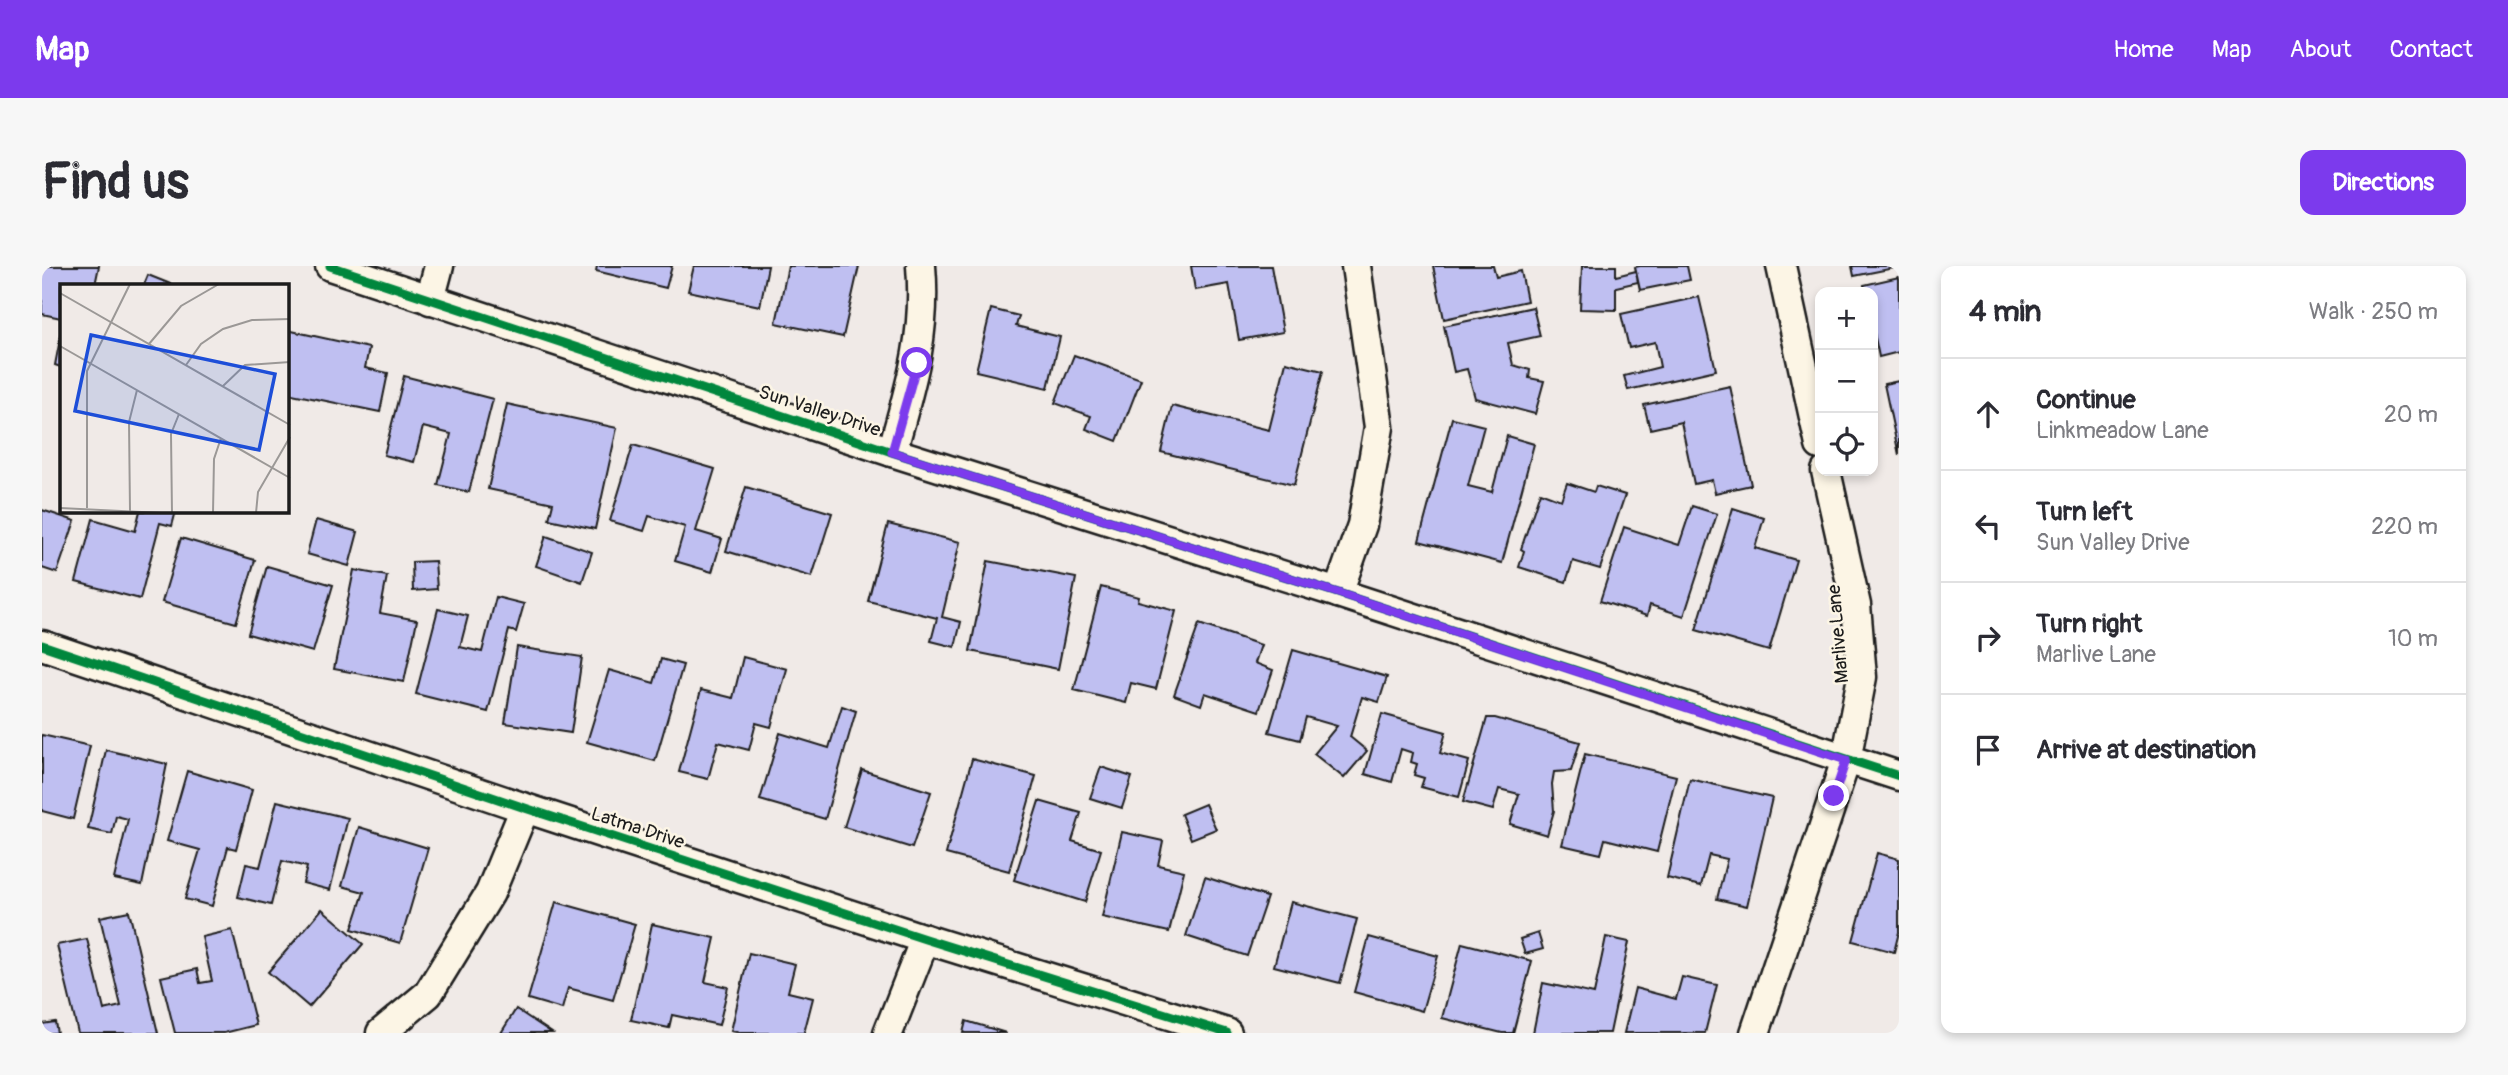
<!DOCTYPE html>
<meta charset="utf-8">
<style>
:root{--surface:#fff;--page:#f7f7f7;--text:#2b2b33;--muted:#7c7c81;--line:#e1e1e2;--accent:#7c3aed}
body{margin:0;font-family:Pangolin,sans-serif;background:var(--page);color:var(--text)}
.controls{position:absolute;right:21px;top:21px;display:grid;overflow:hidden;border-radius:14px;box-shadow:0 4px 10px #0003}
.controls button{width:63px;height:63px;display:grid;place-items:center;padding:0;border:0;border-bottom:2px solid var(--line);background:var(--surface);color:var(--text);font:35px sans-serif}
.stop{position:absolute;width:21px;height:21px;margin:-16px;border:5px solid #7c3aed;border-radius:50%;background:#fff}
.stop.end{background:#7c3aed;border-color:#fff;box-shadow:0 2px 7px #0008}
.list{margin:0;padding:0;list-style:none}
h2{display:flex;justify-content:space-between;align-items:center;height:91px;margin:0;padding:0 28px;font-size:30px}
h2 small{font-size:23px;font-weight:400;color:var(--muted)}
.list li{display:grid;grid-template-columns:46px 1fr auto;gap:21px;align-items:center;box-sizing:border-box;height:112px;padding:0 28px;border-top:2px solid var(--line)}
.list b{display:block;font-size:26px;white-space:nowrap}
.list p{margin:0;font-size:23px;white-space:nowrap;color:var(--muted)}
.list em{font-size:23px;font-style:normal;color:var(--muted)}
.icon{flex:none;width:38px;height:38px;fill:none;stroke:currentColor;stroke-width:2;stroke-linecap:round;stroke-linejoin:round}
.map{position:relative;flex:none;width:1857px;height:767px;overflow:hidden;border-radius:14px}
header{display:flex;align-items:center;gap:42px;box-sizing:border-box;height:98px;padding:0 35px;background:var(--accent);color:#fff}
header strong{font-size:33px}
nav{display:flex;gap:38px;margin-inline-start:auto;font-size:24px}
.intro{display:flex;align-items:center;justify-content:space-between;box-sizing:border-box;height:168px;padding:0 42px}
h1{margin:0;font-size:49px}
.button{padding:18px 32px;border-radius:14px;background:var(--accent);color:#fff;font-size:24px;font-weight:700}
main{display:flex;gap:42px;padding:0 42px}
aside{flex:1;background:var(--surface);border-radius:14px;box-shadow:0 4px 10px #0003}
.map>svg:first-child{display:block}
.building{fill:#bfbff1;stroke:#1c1c1c;stroke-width:2}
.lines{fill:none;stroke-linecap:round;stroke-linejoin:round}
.minor-casing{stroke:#1c1c1c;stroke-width:33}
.minor{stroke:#fcf5e5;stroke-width:28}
.cycleway-casing{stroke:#fcf5e5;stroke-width:13}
.cycleway{stroke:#00873e;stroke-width:9}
.route{stroke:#7c3aed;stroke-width:9}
.labels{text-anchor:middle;stroke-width:5;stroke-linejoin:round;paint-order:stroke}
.street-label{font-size:19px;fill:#1c1c1c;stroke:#fcf5e5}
.inset-road{fill:none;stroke:#9b9896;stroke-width:2}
.view{fill:#1d4ed8;fill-opacity:0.15;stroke:#1d4ed8;stroke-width:3.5}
.inset-edge{fill:none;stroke:#1c1c1c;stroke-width:3.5}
</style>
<header>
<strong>Map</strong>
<nav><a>Home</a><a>Map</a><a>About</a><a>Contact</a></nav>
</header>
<div class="intro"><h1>Find us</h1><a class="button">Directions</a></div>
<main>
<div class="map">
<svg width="1857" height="767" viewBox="0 0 1857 767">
<rect width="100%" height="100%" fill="#f0eae7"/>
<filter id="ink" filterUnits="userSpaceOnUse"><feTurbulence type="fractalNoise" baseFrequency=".0143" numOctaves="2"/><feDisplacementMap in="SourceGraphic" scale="14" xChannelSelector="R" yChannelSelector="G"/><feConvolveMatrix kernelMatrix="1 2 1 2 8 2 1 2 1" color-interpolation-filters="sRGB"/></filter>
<g filter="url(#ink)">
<g class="building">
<path d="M0 0H57L53 19H19V52L0 48Z"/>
<path d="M555 0H630L624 22 554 5Z"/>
<path d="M652 0H726L718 40 646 25Z"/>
<path d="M746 0H817L801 71 734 57Z"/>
<path d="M1149 0H1229L1241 66 1197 74 1187 18 1153 24Z"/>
<path d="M1391 0H1451L1454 11 1479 5 1485 35 1402 53Z"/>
<path d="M1540 0H1574V10L1594 5 1596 16 1574 21V44L1538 43Z"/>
<path d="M1598 0H1645L1648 14 1598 24 1593 1Z"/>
<path d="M1810 0H1857V1L1812 10Z"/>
<path d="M106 9 131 19H102Z"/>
<path d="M1857 11V86L1837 91 1831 62V26H1823L1822 19Z"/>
<path d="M1657 31 1674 104 1586 124 1582 110 1618 101 1613 76 1587 82 1579 48Z"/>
<path d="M1491 41 1498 70 1466 77 1471 99 1488 104 1487 112 1502 115 1493 148 1433 132 1425 103 1412 106 1402 60Z"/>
<path d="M949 43 977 50 974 60 1018 71 1006 122 934 105Z"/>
<path d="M245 64 327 82 323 102 346 107 338 146 245 127Z"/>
<path d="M19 68V101L13 99Z"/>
<path d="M1032 89 1099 113 1075 175 1044 163 1049 150 1013 137Z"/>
<path d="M1244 96 1281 105 1252 219 1119 186 1130 140 1227 164Z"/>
<path d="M362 110 451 133 427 226 396 219 409 168 381 161 372 196 342 189Z"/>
<path d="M1857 115V189L1842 118Z"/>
<path d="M1688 120 1709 219 1673 227 1670 214 1652 218 1639 156 1608 163 1602 139Z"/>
<path d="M465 138 575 162 553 263 507 253 511 237 446 223Z"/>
<path d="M1410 152 1442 160 1426 220 1450 226 1465 170 1492 178 1460 297 1377 275Z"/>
<path d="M591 179 673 203 654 265 680 273 670 306 633 295 643 261 607 250 602 265 568 255Z"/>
<path d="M1525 217 1552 226 1554 220 1583 229 1558 303 1531 295 1524 316 1477 301 1482 285 1479 283 1498 226 1519 234Z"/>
<path d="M704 221 790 247 770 311 684 285Z"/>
<path d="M1650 240 1675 248 1642 350 1608 339 1605 350 1558 335 1582 261 1637 279Z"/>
<path d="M1691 242 1722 252 1713 282 1754 294 1727 385 1654 364Z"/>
<path d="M0 244 33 255 15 307 0 302Z"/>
<path d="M98 245H134L130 260 118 257 98 333 34 316 51 253 93 265Z"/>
<path d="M274 254 316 266 307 300 265 288Z"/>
<path d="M846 258 918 276 900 351 919 356 913 381 889 375 895 352 826 335Z"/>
<path d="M504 270 550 286 540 316 494 300Z"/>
<path d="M139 272 213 294 194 357 120 336Z"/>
<path d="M393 295 395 323 371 325 370 296Z"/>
<path d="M946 295 1034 312 1016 403 928 385Z"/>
<path d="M225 300 291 319 271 386 206 368Z"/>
<path d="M312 304 345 310 338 347 375 354 362 416 292 403Z"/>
<path d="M1059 321 1097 331 1096 335 1134 345 1114 423 1089 417 1084 437 1032 424Z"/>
<path d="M454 331 482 338 474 366 467 364 446 446 374 428 396 343 426 350 418 381 440 386Z"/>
<path d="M1157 358 1219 379 1213 397 1231 404 1217 445 1163 427 1159 439 1132 429Z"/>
<path d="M475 381 540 391 529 467 463 457Z"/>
<path d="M1251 384 1345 411 1337 436 1320 431 1308 471 1325 485 1302 512 1272 488 1295 460 1264 451 1258 474 1227 466Z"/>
<path d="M701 391 745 403 729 461 714 457 707 484 676 476 666 513 637 506 659 424 691 432Z"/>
<path d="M619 393 641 399 613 495 545 476 567 404 612 417Z"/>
<path d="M800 440 814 445 783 553 718 534 738 467 787 482Z"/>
<path d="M1340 448 1404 466 1398 487 1427 495 1417 531 1379 521 1382 512 1372 509 1375 498 1369 496 1371 487 1359 483 1350 516 1323 508Z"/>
<path d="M1445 452H1453L1538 476 1529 505 1512 506 1510 518 1512 545 1505 569 1468 558 1477 528 1457 523 1451 544 1421 536Z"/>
<path d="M0 469 48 480 31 553 0 545Z"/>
<path d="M64 484 125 498 100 619 72 613 86 553 74 550 70 568 46 563Z"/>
<path d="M1543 488 1634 510 1615 586 1563 573 1559 588 1520 579Z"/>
<path d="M930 493 994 510 967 605 904 588Z"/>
<path d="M1059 501 1090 511 1080 542 1048 532Z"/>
<path d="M820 504 889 526 870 582 802 561Z"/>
<path d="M145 505 210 524 194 583 186 581 170 640 143 633 158 584 125 575Z"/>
<path d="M1648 513 1730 532 1705 640 1675 633 1685 593 1667 589 1659 620 1625 612Z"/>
<path d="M235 535 306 552 288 624 261 617 265 601 240 595 229 639 196 631 204 598 218 601Z"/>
<path d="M997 535 1039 547 1030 575 1059 584 1043 636 972 614Z"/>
<path d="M1163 538 1174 563 1149 573 1139 548Z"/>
<path d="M317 561 386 582 358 677 310 663 322 626 300 620Z"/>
<path d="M1080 566 1121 575 1116 599 1142 605 1127 666 1060 651Z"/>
<path d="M1835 587 1857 593V666L1852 686 1811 675Z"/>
<path d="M1163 611 1225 631 1205 690 1144 670Z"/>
<path d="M514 636 593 658 571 734 526 722 520 743 486 733Z"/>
<path d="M1249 636 1315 653 1298 717 1232 700Z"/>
<path d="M280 643 321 678 267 741 226 706Z"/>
<path d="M87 645 116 767H36L15 679 45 673 62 744 79 740 58 651Z"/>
<path d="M610 658 673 672 663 716 686 721 677 759 630 749 627 762 589 754Z"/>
<path d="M190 664 214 759 182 767H133L119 711 155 703 158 717 170 715 160 671Z"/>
<path d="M1496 667 1501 683 1483 688 1478 673Z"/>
<path d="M1327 671 1396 690 1380 745 1312 726Z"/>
<path d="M1564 671 1587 676 1568 767H1491L1501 717 1552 728Z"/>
<path d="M1420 677 1490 695 1471 767H1460L1400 752Z"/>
<path d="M707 687 753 698 746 726 771 732 762 767H699L689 765Z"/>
<path d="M1640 711 1675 719 1663 767H1582L1593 722 1634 733Z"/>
<path d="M474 743 510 767H459Z"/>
<path d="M924 755 964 767H921Z"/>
<path d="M13 756 15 767H0V758Z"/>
</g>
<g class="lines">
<g class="minor-casing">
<g id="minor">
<path d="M288 0 850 186 1296 327 1857 510"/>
<path d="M1739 0 1778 179"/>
<path d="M388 34 397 0"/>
<path d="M850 186C868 121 885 69 879 0"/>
<path d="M1296 327 1320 259 1337 161 1314 0"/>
<path d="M0 379 483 542 883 673 1185 767"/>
<path d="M339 767 386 728 448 627 483 542"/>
<path d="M846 767 883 673"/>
<path d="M1713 767 1804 494 1820 411 1814 339 1784 205"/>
</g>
</g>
<use href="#minor" class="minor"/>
<g class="cycleway-casing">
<g id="cycleway">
<path d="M288 0 850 186 1296 327 1857 510"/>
<path d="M0 379 483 542 883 673 1185 767"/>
</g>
</g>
<use href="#cycleway" class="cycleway"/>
</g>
</g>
<g class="lines" filter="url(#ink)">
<path class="route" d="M875 97 850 186 1296 327 1804 494 1792 530"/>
</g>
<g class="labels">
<g class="street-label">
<text transform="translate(778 144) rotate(18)" y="7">Sun Valley Drive</text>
<text transform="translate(1795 368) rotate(-95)" y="7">Marlive Lane</text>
<text transform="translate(596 561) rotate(18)" y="7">Latma Drive</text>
</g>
</g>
<g transform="translate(18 18)">
<rect width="229" height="229" fill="#f0eae7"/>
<path class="inset-road" d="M0 9 230 141M89 60 121 22 159 0M0 62 230 194M126 81 141 60 163 45 192 36 230 35M163 102 185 81 230 78M0 224 102 229M27 224V87L70 0M70 227 69 138 77 106M112 229 111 150 119 130M153 229 154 175 161 154M196 229 198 208 230 153"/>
<path class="view" d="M31 51 215 90 199 166 15 127Z"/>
<rect width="229" height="229" class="inset-edge"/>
</g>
</svg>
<div class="controls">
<button>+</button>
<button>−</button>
<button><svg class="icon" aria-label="locate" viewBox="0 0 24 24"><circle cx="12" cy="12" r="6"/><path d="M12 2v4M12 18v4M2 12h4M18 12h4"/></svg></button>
</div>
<div class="stop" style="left:875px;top:97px"></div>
<div class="stop end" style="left:1792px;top:530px"></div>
</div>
<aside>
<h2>4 min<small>Walk · 250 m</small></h2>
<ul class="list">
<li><svg class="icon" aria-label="ahead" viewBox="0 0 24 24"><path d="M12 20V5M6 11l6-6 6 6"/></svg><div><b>Continue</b><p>Linkmeadow Lane</p></div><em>20 m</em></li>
<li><svg class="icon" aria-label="left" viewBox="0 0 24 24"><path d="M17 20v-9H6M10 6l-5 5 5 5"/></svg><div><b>Turn left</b><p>Sun Valley Drive</p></div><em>220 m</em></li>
<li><svg class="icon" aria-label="right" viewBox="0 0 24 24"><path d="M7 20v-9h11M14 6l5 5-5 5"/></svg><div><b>Turn right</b><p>Marlive Lane</p></div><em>10 m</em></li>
<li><svg class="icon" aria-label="arrive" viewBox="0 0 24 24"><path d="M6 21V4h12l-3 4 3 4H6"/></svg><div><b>Arrive at destination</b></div></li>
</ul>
</aside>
</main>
